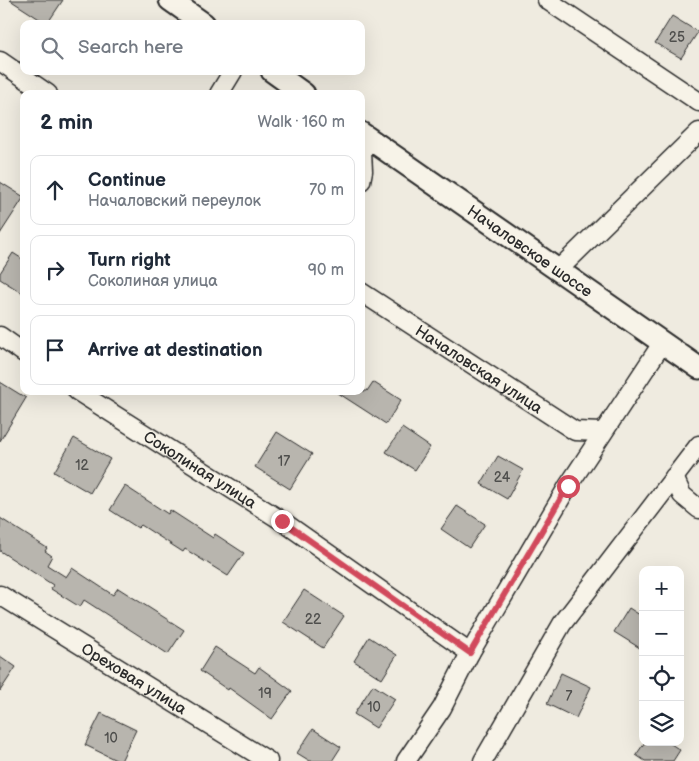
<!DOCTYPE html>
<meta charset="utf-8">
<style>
:root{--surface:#fff;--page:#f6f6f7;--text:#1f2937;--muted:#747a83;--line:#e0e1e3}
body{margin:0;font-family:"Balsamiq Sans",sans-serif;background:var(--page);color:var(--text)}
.controls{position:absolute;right:15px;bottom:15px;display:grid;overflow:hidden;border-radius:10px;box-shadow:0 5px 20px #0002}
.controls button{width:45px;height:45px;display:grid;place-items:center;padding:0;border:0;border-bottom:1px solid var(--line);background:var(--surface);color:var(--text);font:25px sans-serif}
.stop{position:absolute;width:15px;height:15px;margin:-11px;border:4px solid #d1495b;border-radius:50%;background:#fff}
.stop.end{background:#d1495b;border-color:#fff;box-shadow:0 1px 5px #0008}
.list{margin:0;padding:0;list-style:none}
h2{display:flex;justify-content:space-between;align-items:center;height:65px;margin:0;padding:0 20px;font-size:21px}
h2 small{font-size:16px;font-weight:400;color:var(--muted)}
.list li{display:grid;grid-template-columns:32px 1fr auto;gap:15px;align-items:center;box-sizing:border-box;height:70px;margin:0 10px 10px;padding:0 10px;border:1px solid var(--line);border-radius:10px}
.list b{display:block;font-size:19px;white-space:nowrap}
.list p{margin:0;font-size:16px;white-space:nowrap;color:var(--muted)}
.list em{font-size:16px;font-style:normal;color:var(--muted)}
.icon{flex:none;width:28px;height:28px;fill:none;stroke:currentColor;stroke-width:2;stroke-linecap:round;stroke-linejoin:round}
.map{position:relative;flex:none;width:699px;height:761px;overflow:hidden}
.search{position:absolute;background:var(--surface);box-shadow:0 5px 20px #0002;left:20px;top:20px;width:345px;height:55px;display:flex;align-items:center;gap:12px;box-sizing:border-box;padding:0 18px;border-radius:10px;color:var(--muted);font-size:19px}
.panel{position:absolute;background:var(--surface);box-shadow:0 5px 20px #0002;left:20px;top:90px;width:345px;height:305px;border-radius:10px}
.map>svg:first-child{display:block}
.building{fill:#b8b5ae;stroke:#2b2b2b}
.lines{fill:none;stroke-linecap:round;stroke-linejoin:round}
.minor-casing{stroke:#2b2b2b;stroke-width:21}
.major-casing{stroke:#2b2b2b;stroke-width:25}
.minor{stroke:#f7f3e8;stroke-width:18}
.major{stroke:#f7f3e8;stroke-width:21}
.route{stroke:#d1495b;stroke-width:6}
.labels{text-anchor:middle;stroke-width:4;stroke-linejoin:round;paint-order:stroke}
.number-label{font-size:14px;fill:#4e4e4c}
.street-label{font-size:16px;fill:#2b2b2b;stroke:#f7f3e8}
</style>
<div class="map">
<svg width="699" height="761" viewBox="0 0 699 761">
<rect width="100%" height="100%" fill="#efebe0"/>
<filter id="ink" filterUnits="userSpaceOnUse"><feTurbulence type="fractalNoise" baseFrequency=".02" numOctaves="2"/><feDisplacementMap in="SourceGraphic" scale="10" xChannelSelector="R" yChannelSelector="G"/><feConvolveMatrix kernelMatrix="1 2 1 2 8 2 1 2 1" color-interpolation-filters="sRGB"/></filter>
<g filter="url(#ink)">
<g class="building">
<path d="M10 0H63L47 24Z"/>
<path d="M672 16 698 32 681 58 655 43Z"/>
<path d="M0 182 24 197 0 234Z"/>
<path d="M13 253 24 260V294L0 279V273Z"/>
<path d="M0 382 26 398 0 441Z"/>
<path d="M373 382 401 400 386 424 335 391H367Z"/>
<path d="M402 428 430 447 415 470 386 452Z"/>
<path d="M277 432 312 454 290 489 255 467Z"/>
<path d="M74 438 110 459 90 493 54 472Z"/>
<path d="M498 456 523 470 507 499 481 484Z"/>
<path d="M125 486 168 514 170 510 213 538 215 534 244 553 228 576 185 549 183 552 141 525 138 528 110 510Z"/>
<path d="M457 506 485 524 469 548 441 529Z"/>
<path d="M0 518 47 548 45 551 52 556 47 565 66 577 72 568 113 595 118 588 184 630 168 654 84 600 80 607 51 589 53 585 0 551Z"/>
<path d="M304 590 344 616 323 648 283 622Z"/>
<path d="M629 608 643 617V650L614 632Z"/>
<path d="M369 637 397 655 382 679 354 661Z"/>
<path d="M215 647 255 673 259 667 292 691 272 719 229 688 228 690 200 671Z"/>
<path d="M0 656 16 667 0 691Z"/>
<path d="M561 673 591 687 576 718 547 704Z"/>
<path d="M373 685 395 699 376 728 354 714Z"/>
<path d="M101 713 136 730 121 761H118L85 745Z"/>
<path d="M313 729 341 747 332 761H310L297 753Z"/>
<path d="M645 742H668L680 750 673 761H645L636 755Z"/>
</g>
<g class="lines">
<g class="minor-casing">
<g id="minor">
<path d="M547 0 699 102"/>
<path d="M0 61 48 94"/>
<path d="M219 94 233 71"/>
<path d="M361 134 363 171 361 181"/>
<path d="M558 270 699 132"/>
<path id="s1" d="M361 292 575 431 602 432"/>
<path d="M0 336 24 353"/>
<path id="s2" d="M77 391 282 521 470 653"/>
<path d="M674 477 682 495 699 509"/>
<path id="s3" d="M0 595 268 761"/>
<path d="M406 761 442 708 470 653 568 486 663 342"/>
<path d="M483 761 562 624 699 445"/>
</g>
</g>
<g class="major-casing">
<g id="major">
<path d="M170 0 204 24"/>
<path d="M272 71 304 94"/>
<path id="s4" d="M361 133 699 368"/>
</g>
</g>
<use href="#minor" class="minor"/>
<use href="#major" class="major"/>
</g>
</g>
<g class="lines" filter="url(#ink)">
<path class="route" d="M282 521 470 653 568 486"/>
</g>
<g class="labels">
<g class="number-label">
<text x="677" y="42">25</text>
<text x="284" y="466">17</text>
<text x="82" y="470">12</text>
<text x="502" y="482">24</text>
<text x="313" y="624">22</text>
<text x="265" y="698">19</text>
<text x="569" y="701">7</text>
<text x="374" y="712">10</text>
<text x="111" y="743">10</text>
</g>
<g class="street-label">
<text dy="6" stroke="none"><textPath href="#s4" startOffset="206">Началовское шоссе</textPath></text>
<text dy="6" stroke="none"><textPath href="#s1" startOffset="141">Началовская улица</textPath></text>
<text dy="6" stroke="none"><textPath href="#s2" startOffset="146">Соколиная улица</textPath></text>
<text dy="6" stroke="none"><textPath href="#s3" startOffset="158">Ореховая улица</textPath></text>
</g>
</g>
</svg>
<div class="controls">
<button>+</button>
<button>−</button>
<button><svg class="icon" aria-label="locate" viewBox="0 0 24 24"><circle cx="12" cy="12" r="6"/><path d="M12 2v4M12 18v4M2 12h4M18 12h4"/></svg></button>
<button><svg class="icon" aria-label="layers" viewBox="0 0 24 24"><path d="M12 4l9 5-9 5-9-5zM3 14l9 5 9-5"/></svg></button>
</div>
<div class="stop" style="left:568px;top:486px"></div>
<div class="stop end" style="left:282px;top:521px"></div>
<div class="search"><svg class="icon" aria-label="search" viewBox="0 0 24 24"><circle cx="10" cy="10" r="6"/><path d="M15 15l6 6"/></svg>Search here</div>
<section class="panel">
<h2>2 min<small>Walk · 160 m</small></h2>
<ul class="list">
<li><svg class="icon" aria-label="ahead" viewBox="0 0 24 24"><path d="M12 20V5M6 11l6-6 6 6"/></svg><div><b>Continue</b><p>Началовский переулок</p></div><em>70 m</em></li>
<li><svg class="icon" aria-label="right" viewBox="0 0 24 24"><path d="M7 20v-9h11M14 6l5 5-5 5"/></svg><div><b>Turn right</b><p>Соколиная улица</p></div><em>90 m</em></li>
<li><svg class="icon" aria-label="arrive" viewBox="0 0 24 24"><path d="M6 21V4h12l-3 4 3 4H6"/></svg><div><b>Arrive at destination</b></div></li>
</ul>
</section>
</div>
